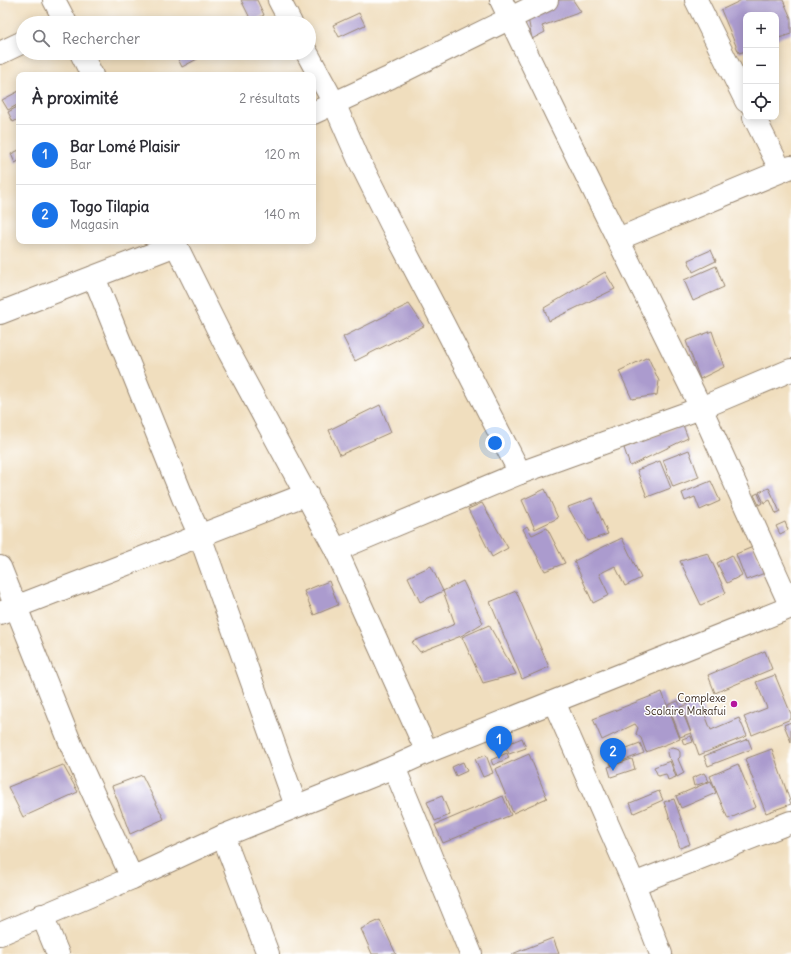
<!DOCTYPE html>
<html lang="fr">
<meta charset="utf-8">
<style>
:root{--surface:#fff;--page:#f7f7f7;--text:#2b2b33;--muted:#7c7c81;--line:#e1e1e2;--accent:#1a73e8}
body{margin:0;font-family:Delius,sans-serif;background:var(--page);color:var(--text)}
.controls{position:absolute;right:12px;top:12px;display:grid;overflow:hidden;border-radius:8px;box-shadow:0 2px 10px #0003}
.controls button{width:36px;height:36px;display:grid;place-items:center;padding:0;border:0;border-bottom:1px solid var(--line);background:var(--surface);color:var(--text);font:20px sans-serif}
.you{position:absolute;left:495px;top:443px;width:14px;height:14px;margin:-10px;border:3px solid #fff;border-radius:50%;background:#1a73e8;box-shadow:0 0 0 6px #1a73e833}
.badge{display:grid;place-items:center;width:26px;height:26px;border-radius:50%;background:var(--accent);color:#fff;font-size:13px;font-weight:700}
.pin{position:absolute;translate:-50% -33px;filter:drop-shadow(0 1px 2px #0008)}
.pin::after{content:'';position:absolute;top:21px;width:14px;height:12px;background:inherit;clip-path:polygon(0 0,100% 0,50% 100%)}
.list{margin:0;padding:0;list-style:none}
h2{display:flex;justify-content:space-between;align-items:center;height:52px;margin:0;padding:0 16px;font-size:17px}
h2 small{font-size:13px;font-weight:400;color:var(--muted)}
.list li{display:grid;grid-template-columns:26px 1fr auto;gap:12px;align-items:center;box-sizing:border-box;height:60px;padding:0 16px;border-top:1px solid var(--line)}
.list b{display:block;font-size:15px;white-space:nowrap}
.list p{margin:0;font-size:13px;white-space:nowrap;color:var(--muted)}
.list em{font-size:13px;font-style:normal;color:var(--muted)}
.icon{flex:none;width:22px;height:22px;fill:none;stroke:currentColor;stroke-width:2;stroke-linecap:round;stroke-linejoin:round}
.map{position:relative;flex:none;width:791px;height:954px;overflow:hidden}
.search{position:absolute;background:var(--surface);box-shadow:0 2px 10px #0003;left:16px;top:16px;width:300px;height:44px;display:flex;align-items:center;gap:10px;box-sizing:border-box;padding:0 14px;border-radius:22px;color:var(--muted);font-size:15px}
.panel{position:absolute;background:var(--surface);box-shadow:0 2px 10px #0003;left:16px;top:72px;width:300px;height:172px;border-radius:8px}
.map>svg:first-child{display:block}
.building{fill:#ab9bce}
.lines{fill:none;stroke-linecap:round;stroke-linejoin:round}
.minor-casing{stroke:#96846e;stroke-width:24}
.minor{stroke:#fff;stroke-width:22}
.poi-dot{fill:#b5179e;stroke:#fff;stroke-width:1.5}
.labels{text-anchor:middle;stroke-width:3;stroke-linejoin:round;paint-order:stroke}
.poi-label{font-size:11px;fill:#3b2a1e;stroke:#fff;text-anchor:end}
</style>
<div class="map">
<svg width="791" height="954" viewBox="0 0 791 954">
<rect width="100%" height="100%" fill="#fff"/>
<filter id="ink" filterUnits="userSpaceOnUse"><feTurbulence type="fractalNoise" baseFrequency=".025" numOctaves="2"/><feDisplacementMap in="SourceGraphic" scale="8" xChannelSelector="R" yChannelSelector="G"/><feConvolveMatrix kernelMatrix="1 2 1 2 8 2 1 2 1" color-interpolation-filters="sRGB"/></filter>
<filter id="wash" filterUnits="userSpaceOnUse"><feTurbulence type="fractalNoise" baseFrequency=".012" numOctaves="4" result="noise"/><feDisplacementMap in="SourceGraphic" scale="16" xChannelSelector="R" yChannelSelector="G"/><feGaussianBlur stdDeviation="0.9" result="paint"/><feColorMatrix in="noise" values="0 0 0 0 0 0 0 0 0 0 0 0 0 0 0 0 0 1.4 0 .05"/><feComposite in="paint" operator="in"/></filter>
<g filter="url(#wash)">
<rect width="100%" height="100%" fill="#f0debe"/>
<g id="blocks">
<g class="building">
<path d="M241 0H257L264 15 252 22Z"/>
<path d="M559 0H573L581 12 542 26 545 32 532 39 528 18Z"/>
<path d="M742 0H783L791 18V34L776 39V15H746V51L739 53 721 10Z"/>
<path d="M359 13 365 25 339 37 333 25Z"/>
<path d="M175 53H199L201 57 182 67Z"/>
<path d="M19 91V104L8 110 2 100Z"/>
<path d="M19 106V119L13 122 8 112Z"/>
<path d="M19 150V161L15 163 11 154Z"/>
<path d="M711 250 716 261 693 272 688 260Z"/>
<path d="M716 266 724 287 693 301 684 280Z"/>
<path d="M605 272 615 289 549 321 544 308Z"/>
<path d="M409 304 424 326 355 361 343 337Z"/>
<path d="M712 331 724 367 700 379 686 341Z"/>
<path d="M648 357 659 381 657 395 632 399 619 371Z"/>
<path d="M380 405 391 432 340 455 329 430Z"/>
<path d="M683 425 688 438 630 466 624 448Z"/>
<path d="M689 450 699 477 673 487 663 460Z"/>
<path d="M660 461 671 488 647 497 637 470Z"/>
<path d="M711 481 720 501 700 510 695 497 685 501 682 493Z"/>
<path d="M769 488 780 512 776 514 770 500 764 503 759 492Z"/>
<path d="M545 489 558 518 535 529 522 500Z"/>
<path d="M758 493 762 503 759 505 754 495Z"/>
<path d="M592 498 608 534 587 541 568 507Z"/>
<path d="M482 503 508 548 492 557 468 509Z"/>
<path d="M785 522 788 530 780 534 776 526Z"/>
<path d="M527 526 532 535 547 528 565 563 545 571 523 529Z"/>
<path d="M622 538 641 578 625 586 615 566 599 574 609 595 593 603 574 561Z"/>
<path d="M753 547 765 573 746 580 736 554Z"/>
<path d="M708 553 726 593 701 605 680 561Z"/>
<path d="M732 555 742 575 727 583 717 563Z"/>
<path d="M431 566 443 591 420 602 408 577Z"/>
<path d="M329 581 338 605 314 615 304 591Z"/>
<path d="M463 581 483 623 461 636 420 652 412 642 455 624 443 591Z"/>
<path d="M516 591 549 667 522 679 490 602Z"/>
<path d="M489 625 516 674 483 683 462 637Z"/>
<path d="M765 651 772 669 715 693 708 675Z"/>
<path d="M775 675 791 714V719L752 735 744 717 767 708 756 682Z"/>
<path d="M662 692 680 739 646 752 641 738 636 734 638 728 635 724 602 740 593 719Z"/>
<path d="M699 699 711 730 739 718 747 736 699 755 682 707Z"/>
<path d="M678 701 691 733 680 737 668 705Z"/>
<path d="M791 722V742L784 725Z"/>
<path d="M691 736 693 742 684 745 682 739Z"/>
<path d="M522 738 526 748 509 754 505 745Z"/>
<path d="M748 739 752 749 708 766 704 756Z"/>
<path d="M640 743 644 753 611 765 608 755Z"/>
<path d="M672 747 677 748 680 752V757L678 759 684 773 677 777 671 760 668 757 667 753 668 749Z"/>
<path d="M772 749 791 804 766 813 745 759Z"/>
<path d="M507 753 509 758 493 765 491 760Z"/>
<path d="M529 754 547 798 513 813 495 769Z"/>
<path d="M486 755 493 773 483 777 475 759Z"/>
<path d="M632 759 635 769 611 777 608 767Z"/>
<path d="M670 761 676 777 668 780 666 774 658 776 654 767Z"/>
<path d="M463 762 467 771 456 776 452 767Z"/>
<path d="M738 764 756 807 728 819 710 776Z"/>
<path d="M63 765 78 792 23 817 8 787Z"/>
<path d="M704 773 709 781 694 786 692 778Z"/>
<path d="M142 775 164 819 130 834 112 786Z"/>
<path d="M711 781 716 793 681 808 676 796Z"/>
<path d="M659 791 663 800 634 813 630 803Z"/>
<path d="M442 796 450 815 435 821 427 802Z"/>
<path d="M503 796 511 815 443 843 435 825Z"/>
<path d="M674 799 690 844 680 848 664 802Z"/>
<path d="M380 920 396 954H372L361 929Z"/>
<path d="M553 938 559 954H512Z"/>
</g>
</g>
</g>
<g filter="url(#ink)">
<use href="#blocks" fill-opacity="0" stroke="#96846e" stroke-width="1"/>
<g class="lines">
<g class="minor-casing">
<g id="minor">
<path d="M54 0 66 23"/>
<path d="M279 0 291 23"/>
<path d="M501 0 558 118 701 408 791 607"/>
<path d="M696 0 746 101"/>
<path d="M0 53 23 42"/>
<path d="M81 53 92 75"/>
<path d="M307 53 334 103 358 158 391 224 443 323 520 473"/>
<path d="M313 113 391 77 547 0"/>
<path d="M754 117 781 171"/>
<path d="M618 239 791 167"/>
<path d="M174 241 229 352 336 550 427 752"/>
<path d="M94 277 183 498 200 536 296 806"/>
<path d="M0 313 176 245"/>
<path d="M336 550 520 473 701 408 791 370"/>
<path d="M0 567 72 747 132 878"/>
<path d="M0 613 307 494"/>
<path d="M554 702 634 884 661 954"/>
<path d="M394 767 471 954"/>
<path d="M223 836 268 954"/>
<path d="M634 884 791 822"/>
<path d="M42 915 58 954"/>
<path d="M0 934 132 878 223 836 394 767 427 752 791 607"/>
</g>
</g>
<use href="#minor" class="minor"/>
</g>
</g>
<circle class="poi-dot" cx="734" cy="704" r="4"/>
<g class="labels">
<g class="poi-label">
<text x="726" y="702">Complexe<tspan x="726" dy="13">Scolaire Makafui</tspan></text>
</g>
</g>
</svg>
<div class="controls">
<button>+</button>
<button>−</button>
<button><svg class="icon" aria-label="locate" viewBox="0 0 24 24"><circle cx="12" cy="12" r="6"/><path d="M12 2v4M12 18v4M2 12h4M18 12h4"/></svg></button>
</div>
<div class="you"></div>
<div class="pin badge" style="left:499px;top:759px">1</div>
<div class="pin badge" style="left:613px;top:771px">2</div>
<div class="search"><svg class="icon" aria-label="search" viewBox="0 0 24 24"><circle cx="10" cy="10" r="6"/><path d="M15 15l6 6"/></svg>Rechercher</div>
<section class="panel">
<h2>À proximité<small>2 résultats</small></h2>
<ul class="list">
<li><span class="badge">1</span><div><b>Bar Lomé Plaisir</b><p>Bar</p></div><em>120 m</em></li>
<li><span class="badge">2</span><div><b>Togo Tilapia</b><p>Magasin</p></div><em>140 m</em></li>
</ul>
</section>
</div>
